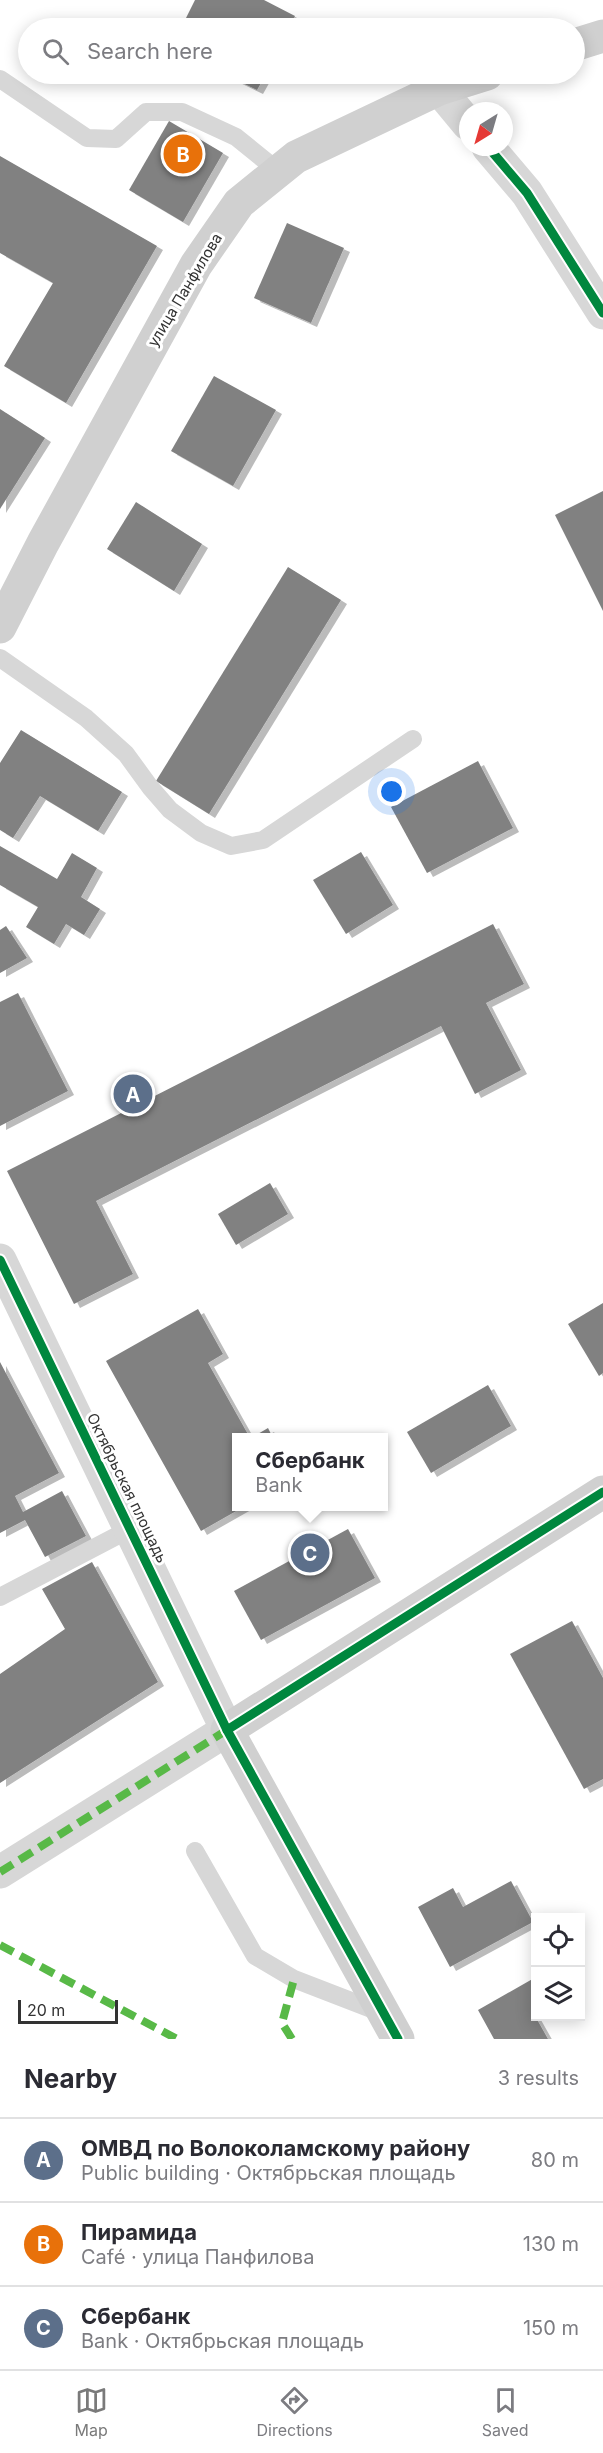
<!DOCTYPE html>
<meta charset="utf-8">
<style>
:root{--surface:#fff;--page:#f7f7f7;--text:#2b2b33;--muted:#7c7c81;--line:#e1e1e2;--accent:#7a7a7a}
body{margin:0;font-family:Inter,sans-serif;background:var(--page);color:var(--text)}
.controls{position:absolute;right:18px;bottom:18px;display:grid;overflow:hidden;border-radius:0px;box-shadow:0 3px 15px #0003}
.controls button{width:54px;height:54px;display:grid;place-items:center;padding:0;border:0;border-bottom:2px solid var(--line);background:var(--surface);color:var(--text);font:30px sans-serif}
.compass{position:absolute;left:459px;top:102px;width:54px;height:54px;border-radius:50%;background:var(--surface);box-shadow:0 3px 15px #0003;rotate:217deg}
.scale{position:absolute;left:18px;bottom:15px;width:100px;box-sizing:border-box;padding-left:6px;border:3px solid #333;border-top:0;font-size:16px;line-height:21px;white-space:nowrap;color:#333;-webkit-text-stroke:4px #fff;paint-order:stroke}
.you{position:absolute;left:392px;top:792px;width:21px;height:21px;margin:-15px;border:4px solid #fff;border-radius:50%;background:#1a73e8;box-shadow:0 0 0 9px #1a73e833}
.badge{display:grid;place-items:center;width:39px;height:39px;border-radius:50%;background:var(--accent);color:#fff;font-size:20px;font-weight:700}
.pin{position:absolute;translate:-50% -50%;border:3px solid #fff;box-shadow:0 2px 6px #0006}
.popup{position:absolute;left:232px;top:1433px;width:156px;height:78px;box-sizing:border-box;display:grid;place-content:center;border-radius:0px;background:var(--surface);filter:drop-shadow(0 2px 4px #0005);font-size:20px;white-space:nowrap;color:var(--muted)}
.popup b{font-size:22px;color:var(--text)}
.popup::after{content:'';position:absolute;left:50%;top:100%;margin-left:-12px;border:12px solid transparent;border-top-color:var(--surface)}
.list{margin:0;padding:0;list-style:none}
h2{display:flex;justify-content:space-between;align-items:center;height:78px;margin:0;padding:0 24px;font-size:26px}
h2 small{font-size:20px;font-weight:400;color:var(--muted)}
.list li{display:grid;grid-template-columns:39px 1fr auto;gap:18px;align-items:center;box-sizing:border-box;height:84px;padding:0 24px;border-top:2px solid var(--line)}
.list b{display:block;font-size:22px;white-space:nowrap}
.list p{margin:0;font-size:20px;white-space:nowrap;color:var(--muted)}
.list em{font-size:20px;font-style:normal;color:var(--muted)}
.icon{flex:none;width:33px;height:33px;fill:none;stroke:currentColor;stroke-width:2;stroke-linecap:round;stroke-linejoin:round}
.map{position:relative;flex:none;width:603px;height:2039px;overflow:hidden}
.search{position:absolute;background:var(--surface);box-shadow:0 3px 15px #0003;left:18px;right:18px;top:18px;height:66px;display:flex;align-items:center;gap:15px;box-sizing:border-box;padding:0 21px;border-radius:33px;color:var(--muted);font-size:22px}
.sheet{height:330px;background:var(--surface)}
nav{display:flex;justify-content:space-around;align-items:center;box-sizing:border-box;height:84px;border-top:2px solid var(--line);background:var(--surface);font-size:16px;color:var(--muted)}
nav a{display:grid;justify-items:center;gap:3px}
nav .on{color:var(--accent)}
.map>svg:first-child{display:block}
.building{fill:#818181;filter:url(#shadow)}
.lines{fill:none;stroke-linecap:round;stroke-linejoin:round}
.lane{stroke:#d7d7d7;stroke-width:18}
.street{stroke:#d7d7d7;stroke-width:33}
.secondary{stroke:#d0d0d0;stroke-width:33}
.quiet{stroke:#58b947;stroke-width:8;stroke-dasharray:15 8;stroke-linecap:butt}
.cycleway-casing{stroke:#fff;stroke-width:13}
.cycleway{stroke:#00873e;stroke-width:9}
.labels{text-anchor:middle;stroke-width:6;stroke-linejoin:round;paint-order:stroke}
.street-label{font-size:15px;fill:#333;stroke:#fff}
</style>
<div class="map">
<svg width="603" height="2039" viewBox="0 0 603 2039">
<defs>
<filter id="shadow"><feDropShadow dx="6" dy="4" stdDeviation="0" flood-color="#0004"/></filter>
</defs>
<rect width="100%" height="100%" fill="#fff"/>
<g class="building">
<path d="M195 0H264L295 16 288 28H181Z"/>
<path d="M224 74H266L257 90Z"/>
<path d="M169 121 223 153 183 222 129 190Z"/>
<path d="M0 156 157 246 66 403 4 366 53 283 0 253Z"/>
<path d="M287 223 344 248 311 323 254 298Z"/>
<path d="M214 376 276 410 233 486 171 451Z"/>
<path d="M0 409 45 438 0 509Z"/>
<path d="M603 491V611L555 515Z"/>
<path d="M136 502 202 544 174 591 107 549Z"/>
<path d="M288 567 341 600 209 814 156 781Z"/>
<path d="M21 730 122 792 98 831 40 796 13 838 0 830V763Z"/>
<path d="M478 761 513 828 427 873 391 807Z"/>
<path d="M0 846 57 879 72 853 97 868 81 897 100 909 84 935 66 924 54 944 26 927 38 907 0 885Z"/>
<path d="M361 852 393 905 346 934 313 880Z"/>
<path d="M493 924 524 984 486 1003 521 1070 475 1094 441 1026 96 1201 133 1274 74 1304 7 1171Z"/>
<path d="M6 926 27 958 0 973V930Z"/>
<path d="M18 993 68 1091 0 1126V1002Z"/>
<path d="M270 1183 288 1214 236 1245 218 1214Z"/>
<path d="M603 1303V1373L599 1376 568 1324Z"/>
<path d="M198 1309 223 1354 208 1363 250 1438H236V1506H245L201 1531 106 1361Z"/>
<path d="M0 1362 59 1473 15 1496 23 1512 62 1491 86 1536 45 1557 25 1520 0 1533Z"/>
<path d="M488 1385 511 1426 431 1473 407 1432Z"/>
<path d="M268 1428 273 1438H251Z"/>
<path d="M348 1529 375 1578 261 1640 234 1591Z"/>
<path d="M92 1562 158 1682 0 1783V1674L65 1629 42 1589Z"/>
<path d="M572 1621 603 1678V1779L584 1789 510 1654Z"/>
<path d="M511 1881 533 1922 450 1967 418 1907 453 1888 463 1907Z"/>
<path d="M536 1977 535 2016 548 2039H494L478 2010Z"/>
</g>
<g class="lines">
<g class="lane">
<path d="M0 79 87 138 116 139 146 112H182L236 137 278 171"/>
<path d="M0 658 86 718 126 754 150 787 170 810 201 833 231 846 263 840 413 739"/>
<path d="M0 1597 130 1529"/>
<path d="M195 1851 255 1956 294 1979 382 2013"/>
</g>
<g class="street">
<path d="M439 89 468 124"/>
<path d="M488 147 527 193 603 313"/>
<path d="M0 1260 227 1730 0 1872"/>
</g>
<g class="secondary">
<path d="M574 45 603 36"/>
<path d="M0 627 43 543 196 265 239 203 296 157 439 89 487 74"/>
<path d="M398 2039 227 1730 603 1492"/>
</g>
<g class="quiet">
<path d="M0 1872 227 1730"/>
<path d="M0 1945 177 2039"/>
<path d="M292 2039 282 2023 294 1979"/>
</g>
<g class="cycleway-casing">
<g id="cycleway">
<path d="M488 147 527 193 603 313"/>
<path d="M0 1260 227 1730 398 2039"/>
<path d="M227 1730 603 1492"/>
</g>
</g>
<use href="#cycleway" class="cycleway"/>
</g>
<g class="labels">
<g class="street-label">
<text transform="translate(185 290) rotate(-59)" y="5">улица Панфилова</text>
<text transform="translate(127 1488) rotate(64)" y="5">Октябрьская площадь</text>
</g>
</g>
</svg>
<div class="controls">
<button><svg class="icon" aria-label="locate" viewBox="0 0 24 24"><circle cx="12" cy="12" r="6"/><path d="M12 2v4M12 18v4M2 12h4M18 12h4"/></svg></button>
<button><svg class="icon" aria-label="layers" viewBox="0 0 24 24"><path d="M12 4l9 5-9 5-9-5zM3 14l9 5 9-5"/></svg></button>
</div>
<svg class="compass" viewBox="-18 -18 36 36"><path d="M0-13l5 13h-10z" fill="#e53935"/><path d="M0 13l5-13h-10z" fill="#7c7c81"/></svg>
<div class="scale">20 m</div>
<div class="you"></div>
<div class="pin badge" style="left:133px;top:1094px;background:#5c6f8a">A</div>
<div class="pin badge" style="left:183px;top:154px;background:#e8710a">B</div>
<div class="pin badge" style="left:310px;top:1553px;background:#5c6f8a">C</div>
<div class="popup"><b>Сбербанк</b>Bank</div>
<div class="search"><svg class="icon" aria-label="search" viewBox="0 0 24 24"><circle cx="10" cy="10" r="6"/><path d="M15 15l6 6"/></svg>Search here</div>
</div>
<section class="sheet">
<h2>Nearby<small>3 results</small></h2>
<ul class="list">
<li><span class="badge" style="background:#5c6f8a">A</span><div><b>ОМВД по Волоколамскому району</b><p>Public building · Октябрьская площадь</p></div><em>80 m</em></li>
<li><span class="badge" style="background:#e8710a">B</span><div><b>Пирамида</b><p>Café · улица Панфилова</p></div><em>130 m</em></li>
<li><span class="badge" style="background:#5c6f8a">C</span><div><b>Сбербанк</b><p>Bank · Октябрьская площадь</p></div><em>150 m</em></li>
</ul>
</section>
<nav>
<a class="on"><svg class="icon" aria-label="map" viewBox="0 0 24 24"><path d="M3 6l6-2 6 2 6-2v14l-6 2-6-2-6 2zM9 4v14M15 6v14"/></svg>Map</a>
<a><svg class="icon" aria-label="directions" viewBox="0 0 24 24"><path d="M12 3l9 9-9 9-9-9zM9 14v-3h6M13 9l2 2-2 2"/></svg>Directions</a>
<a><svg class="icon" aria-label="saved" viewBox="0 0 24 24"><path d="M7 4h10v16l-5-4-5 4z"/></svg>Saved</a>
</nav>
